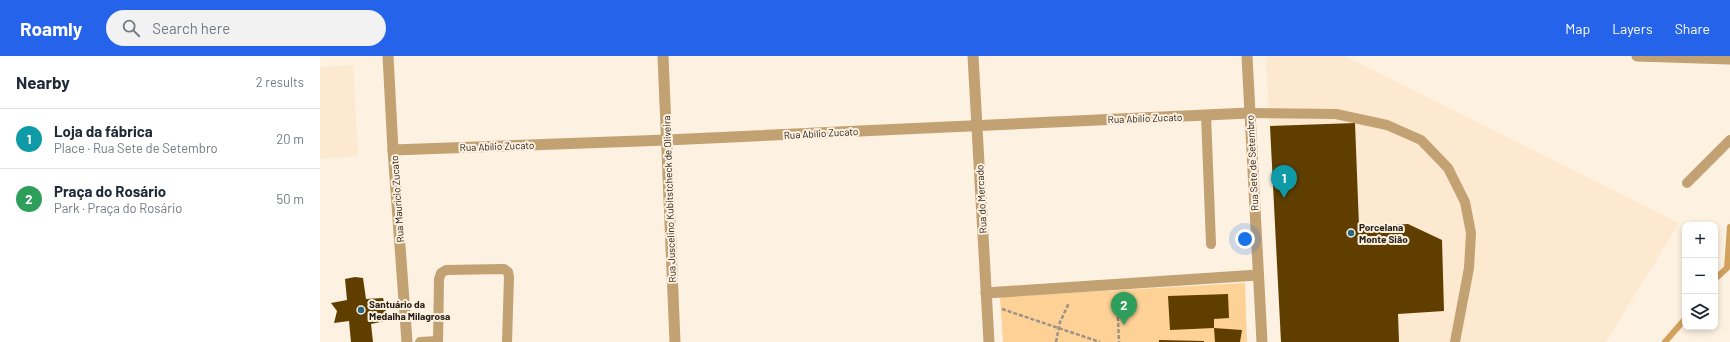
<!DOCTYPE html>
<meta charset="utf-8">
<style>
:root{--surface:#fff;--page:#f2f2f3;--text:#1f2937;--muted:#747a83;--line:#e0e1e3;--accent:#2563eb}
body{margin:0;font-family:Barlow,sans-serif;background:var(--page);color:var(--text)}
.controls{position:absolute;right:12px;bottom:12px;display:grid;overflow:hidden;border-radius:8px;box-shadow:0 2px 6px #0003}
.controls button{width:36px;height:36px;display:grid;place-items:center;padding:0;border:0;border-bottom:1px solid var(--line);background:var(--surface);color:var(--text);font:20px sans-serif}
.you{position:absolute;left:925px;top:183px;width:14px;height:14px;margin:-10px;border:3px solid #fff;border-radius:50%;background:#1a73e8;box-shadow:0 0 0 6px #1a73e833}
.badge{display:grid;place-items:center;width:26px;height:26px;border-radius:50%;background:var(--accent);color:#fff;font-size:13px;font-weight:700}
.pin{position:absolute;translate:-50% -33px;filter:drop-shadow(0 1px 2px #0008)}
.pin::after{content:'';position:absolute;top:21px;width:14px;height:12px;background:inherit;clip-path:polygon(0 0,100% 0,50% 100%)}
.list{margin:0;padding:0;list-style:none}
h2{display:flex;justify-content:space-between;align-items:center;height:52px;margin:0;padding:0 16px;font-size:17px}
h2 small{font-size:13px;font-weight:400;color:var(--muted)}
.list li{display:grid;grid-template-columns:26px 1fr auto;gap:12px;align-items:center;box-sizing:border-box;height:60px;padding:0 16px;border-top:1px solid var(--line)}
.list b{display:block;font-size:15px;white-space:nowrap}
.list p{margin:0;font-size:13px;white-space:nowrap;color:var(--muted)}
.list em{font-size:13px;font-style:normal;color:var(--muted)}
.icon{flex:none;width:22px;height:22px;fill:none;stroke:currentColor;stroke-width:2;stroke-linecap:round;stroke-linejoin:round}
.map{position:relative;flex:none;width:1410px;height:286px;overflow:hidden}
header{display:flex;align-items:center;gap:24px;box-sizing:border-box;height:56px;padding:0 20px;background:var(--accent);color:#fff}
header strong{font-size:19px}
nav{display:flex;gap:22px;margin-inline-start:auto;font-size:14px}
.search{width:280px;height:36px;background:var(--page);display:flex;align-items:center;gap:10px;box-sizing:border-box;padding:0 14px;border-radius:22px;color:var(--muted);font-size:15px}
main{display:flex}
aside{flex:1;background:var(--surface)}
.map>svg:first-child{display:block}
.built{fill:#fde9cf}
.green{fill:#fed296}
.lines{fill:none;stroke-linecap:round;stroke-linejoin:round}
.stream{stroke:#d1a15d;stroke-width:6}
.building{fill:#5f3e00}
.path{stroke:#9c9285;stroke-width:2.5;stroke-dasharray:4 2;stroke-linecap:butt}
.service{stroke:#c2a172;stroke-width:10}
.minor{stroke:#c2a172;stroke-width:11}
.tertiary{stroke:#c2a172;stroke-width:11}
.poi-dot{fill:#2a677e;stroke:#fdf1e1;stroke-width:1.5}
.labels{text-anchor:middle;stroke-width:4;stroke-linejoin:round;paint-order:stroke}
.street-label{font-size:10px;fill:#272017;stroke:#fdf1e1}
.poi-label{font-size:10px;font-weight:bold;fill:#272017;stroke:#fdf1e1;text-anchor:start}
</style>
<header>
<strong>Roamly</strong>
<div class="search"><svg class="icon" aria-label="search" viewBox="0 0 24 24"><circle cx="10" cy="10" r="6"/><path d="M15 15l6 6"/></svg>Search here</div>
<nav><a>Map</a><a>Layers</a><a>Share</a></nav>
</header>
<main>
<aside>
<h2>Nearby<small>2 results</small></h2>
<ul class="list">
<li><span class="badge" style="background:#0f9aa8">1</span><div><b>Loja da fábrica</b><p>Place · Rua Sete de Setembro</p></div><em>20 m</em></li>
<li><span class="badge" style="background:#2e9e5b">2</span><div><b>Praça do Rosário</b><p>Park · Praça do Rosário</p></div><em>50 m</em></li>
</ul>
</aside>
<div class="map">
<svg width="1410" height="286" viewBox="0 0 1410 286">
<rect width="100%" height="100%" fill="#fdf1e1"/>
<g class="built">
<path d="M946 0H1025L1359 167 1286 286H961Z"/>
<path d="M33 9 38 100 0 103V11Z"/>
</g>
<path class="green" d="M925 227 927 286H683L680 241Z"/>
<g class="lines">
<g class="stream">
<path d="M1395 223 1407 212 1410 171"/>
<path d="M1345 286 1365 263"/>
</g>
</g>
<g class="building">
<path d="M1035 67 1039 170 1088 168 1122 184 1124 255 1078 258 1079 286H961L950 70Z"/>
<path d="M35 221 43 222 46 243 63 242 66 253 65 265 51 268 53 286H31L29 265 14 267 17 255 11 247 27 244 25 223Z"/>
<path d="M908 238 909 262 894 263V272L850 274 848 240Z"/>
<path d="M894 272 922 274 920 286H895Z"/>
<path d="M839 284 884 285V286H839Z"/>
</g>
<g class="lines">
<g class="path">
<path d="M797 243 799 286"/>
<path d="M682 253 780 286"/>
<path d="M736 286 740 266 749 247"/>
</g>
<g class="service">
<path d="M929 57 1016 58 1067 69 1101 84 1128 112 1145 146 1151 177 1149 212 1135 286"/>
<path d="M886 59 891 188"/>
<path d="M1367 127 1410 84"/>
<path d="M100 286 118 285"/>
<path d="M118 286 119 223 121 217 126 214 184 213 188 216 189 221 187 286"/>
</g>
<g class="minor">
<path d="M68 0 73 94 87 286"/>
<path d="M653 0 669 286"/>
<path d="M927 0 942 286"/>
<path d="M1317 0 1410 3"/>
<path d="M73 94 347 84 929 57"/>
<path d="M666 237 938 219"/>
</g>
<path class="tertiary" d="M343 0 355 286"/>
</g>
<g class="poi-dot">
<circle cx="1031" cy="177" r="4"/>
<circle cx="41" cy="254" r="4"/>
</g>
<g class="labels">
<g class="street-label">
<text transform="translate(825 62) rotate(-2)" y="4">Rua Abílio Zucato</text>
<text transform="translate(501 77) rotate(-3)" y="4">Rua Abílio Zucato</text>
<text transform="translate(177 90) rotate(-2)" y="4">Rua Abílio Zucato</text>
<text transform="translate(932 107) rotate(-93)" y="4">Rua Sete de Setembro</text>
<text transform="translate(77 143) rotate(-94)" y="4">Rua Maurício Zucato</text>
<text transform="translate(349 143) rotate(-92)" y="4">Rua Juscelino Kubitstcheck de Oliveira</text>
<text transform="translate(661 143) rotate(-93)" y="4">Rua do Mercado</text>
</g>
<g class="poi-label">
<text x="1039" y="175">Porcelana<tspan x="1039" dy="12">Monte Sião</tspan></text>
<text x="49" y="252">Santuário da<tspan x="49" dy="12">Medalha Milagrosa</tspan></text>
</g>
</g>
</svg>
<div class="controls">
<button>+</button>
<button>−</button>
<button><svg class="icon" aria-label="layers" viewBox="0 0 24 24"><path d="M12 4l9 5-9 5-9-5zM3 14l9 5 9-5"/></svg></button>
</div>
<div class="you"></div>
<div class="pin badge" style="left:964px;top:142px;background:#0f9aa8">1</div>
<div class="pin badge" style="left:804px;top:269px;background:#2e9e5b">2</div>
</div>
</main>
